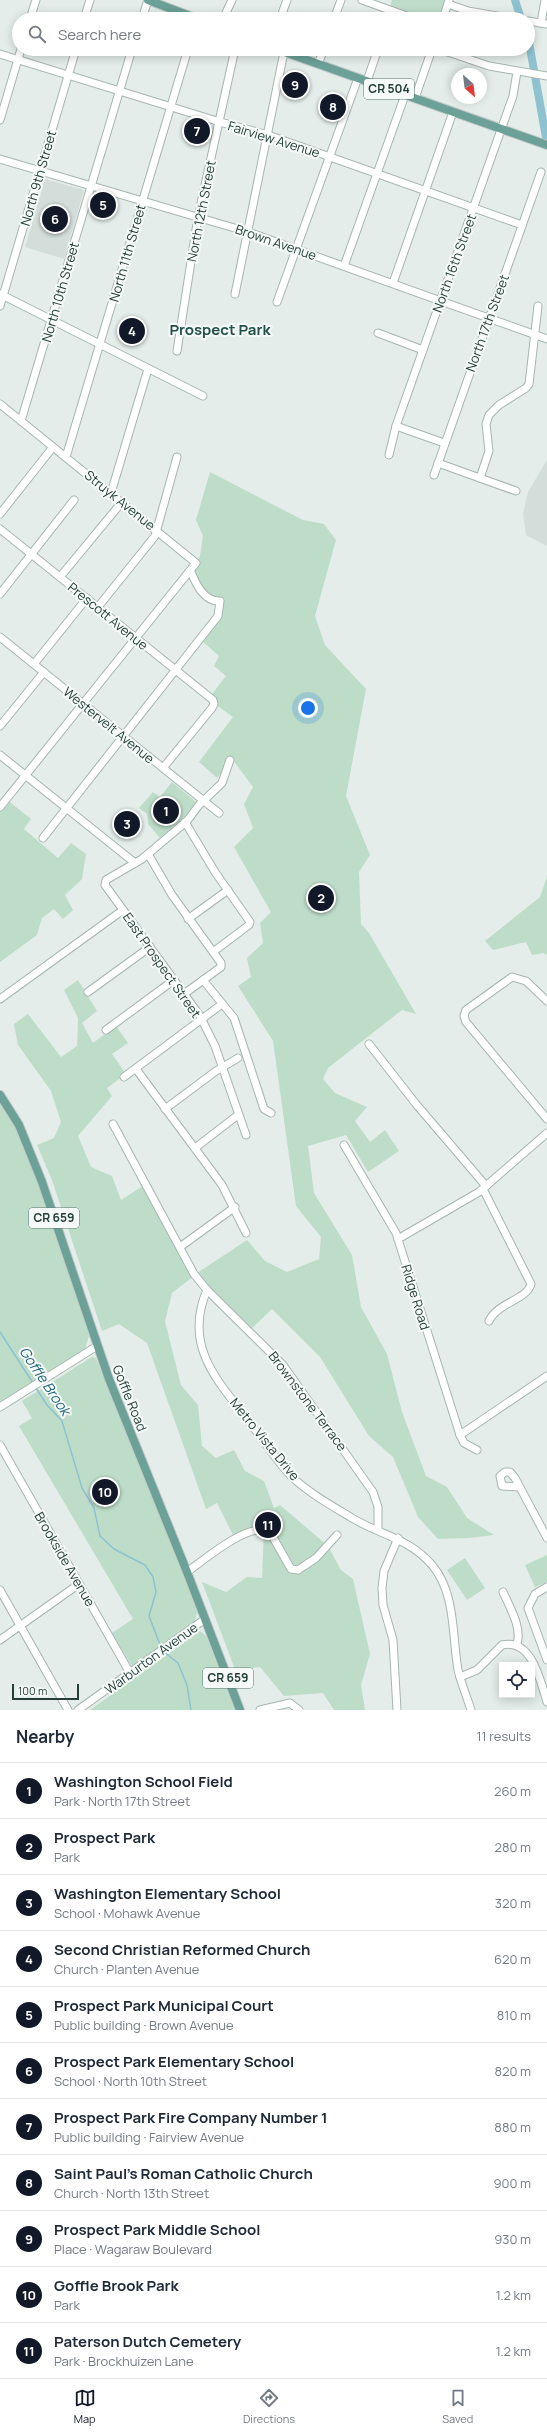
<!DOCTYPE html>
<meta charset="utf-8">
<style>
:root{--surface:#fff;--page:#f6f6f7;--text:#1f2937;--muted:#747a83;--line:#e0e1e3;--accent:#111827}
body{margin:0;font-family:Manrope,sans-serif;background:var(--page);color:var(--text)}
.controls{position:absolute;right:12px;bottom:12px;display:grid;overflow:hidden;border-radius:0px;box-shadow:0 2px 10px #0003}
.controls button{width:36px;height:36px;display:grid;place-items:center;padding:0;border:0;border-bottom:1px solid var(--line);background:var(--surface);color:var(--text);font:20px sans-serif}
.compass{position:absolute;left:451px;top:68px;width:36px;height:36px;border-radius:50%;background:var(--surface);box-shadow:0 2px 10px #0003;rotate:152deg}
.scale{position:absolute;left:12px;bottom:10px;width:67px;box-sizing:border-box;padding-left:4px;border:2px solid #243f39;border-top:0;font-size:11px;line-height:14px;white-space:nowrap;color:#243f39;-webkit-text-stroke:3px #f5faf8;paint-order:stroke}
.you{position:absolute;left:308px;top:708px;width:14px;height:14px;margin:-10px;border:3px solid #fff;border-radius:50%;background:#1a73e8;box-shadow:0 0 0 6px #1a73e833}
.badge{display:grid;place-items:center;width:26px;height:26px;border-radius:50%;background:var(--accent);color:#fff;font-size:13px;font-weight:700}
.pin{position:absolute;translate:-50% -50%;border:2px solid #fff;box-shadow:0 1px 4px #0006}
.list{margin:0;padding:0;list-style:none}
h2{display:flex;justify-content:space-between;align-items:center;height:52px;margin:0;padding:0 16px;font-size:17px}
h2 small{font-size:13px;font-weight:400;color:var(--muted)}
.list li{display:grid;grid-template-columns:26px 1fr auto;gap:12px;align-items:center;box-sizing:border-box;height:56px;padding:0 16px;border-top:1px solid var(--line)}
.list b{display:block;font-size:15px;white-space:nowrap}
.list p{margin:0;font-size:13px;white-space:nowrap;color:var(--muted)}
.list em{font-size:13px;font-style:normal;color:var(--muted)}
.icon{flex:none;width:22px;height:22px;fill:none;stroke:currentColor;stroke-width:2;stroke-linecap:round;stroke-linejoin:round}
.map{position:relative;flex:none;width:547px;height:1710px;overflow:hidden}
.search{position:absolute;background:var(--surface);box-shadow:0 2px 10px #0003;left:12px;right:12px;top:12px;height:44px;display:flex;align-items:center;gap:10px;box-sizing:border-box;padding:0 14px;border-radius:22px;color:var(--muted);font-size:15px}
.sheet{height:668px;background:var(--surface)}
nav{display:flex;justify-content:space-around;align-items:center;box-sizing:border-box;height:56px;border-top:1px solid var(--line);background:var(--surface);font-size:11px;color:var(--muted)}
nav a{display:grid;justify-items:center;gap:2px}
nav .on{color:var(--accent)}
.map>svg:first-child{display:block}
.built{fill:#d3ddd9}
.green{fill:#beddc9}
.lines{fill:none;stroke-linecap:round;stroke-linejoin:round}
.stream{stroke:#8fc2d0;stroke-width:1.5}
.river{stroke:#8fc2d0;stroke-width:8}
.minor-casing{stroke:#a7b5b1;stroke-width:9}
.major-casing{stroke:#c2c9c8;stroke-width:10}
.minor{stroke:#fff;stroke-width:7}
.major{stroke:#6ba197;stroke-width:8}
.labels{text-anchor:middle;stroke-width:4;stroke-linejoin:round;paint-order:stroke}
.shield{fill:#f5faf8;stroke:#637772;stroke-width:1}
.shield-label{font-size:12px;font-weight:bold;fill:#243f39}
.street-label{font-size:13px;fill:#243f39;stroke:#f5faf8}
.water-label{font-size:14px;font-style:italic;fill:#206479;stroke:#f5faf8}
.quarter-label{font-size:15px;font-weight:bold;fill:#215048;stroke:#f5faf8}
</style>
<div class="map">
<svg width="547" height="1710" viewBox="0 0 547 1710">
<rect width="100%" height="100%" fill="#e4edea"/>
<g class="built">
<path d="M45 179 84 190 64 259 25 247Z"/>
<path d="M547 460V546L526 535 523 514 528 492Z"/>
</g>
<g class="green">
<path d="M392 0H450L443 19H414L389 10Z"/>
<path d="M210 472 303 520 324 524 336 540 315 616 325 645 366 689 346 796 370 855 359 872 361 924 369 933 416 1014 402 1010 328 1068 323 1079 335 1093 367 1107 355 1121 370 1142 385 1130 399 1151 368 1172 346 1135 308 1146 314 1193 352 1255 361 1307 387 1354 402 1412 426 1476 447 1487 467 1518 494 1535 469 1538 438 1539 418 1517 393 1457 369 1436 320 1357 272 1309 250 1330 194 1276 172 1293 165 1321 181 1385 198 1405 202 1446 216 1458 234 1450 245 1471 264 1481 274 1508 280 1505 328 1546 341 1570 353 1579 370 1654 361 1685 365 1710H334L323 1693 284 1696 260 1667 253 1668 242 1688 202 1582 226 1592 247 1577 262 1578 264 1529 235 1539 217 1503 206 1509 147 1343 119 1324 102 1331 52 1180 37 1145 54 1138 61 1122 51 1091 18 1045 14 1024 28 1014 61 1057 77 1046 78 1018 64 990 78 980 97 1011 82 1023 93 1043 116 1026 128 1043 112 1054 126 1074 107 1088 112 1096 78 1136 91 1167 112 1176 121 1200 146 1184 194 1275 247 1240 265 1261 287 1272 319 1259 321 1237 296 1206 273 1041 238 986 251 977 247 958 263 943 260 923 271 912 234 847 253 828 244 804 253 787 233 760 217 778 199 762 233 717 208 699 226 676 214 666 219 656 201 640 219 609 187 577 200 556 203 536 196 520Z"/>
<path d="M172 782 196 802 183 818 160 838 148 824 147 814 139 808 153 792 160 797Z"/>
<path d="M6 799 31 819 24 829 58 858 71 843 86 854 82 879 65 895 73 910 63 919 54 909 42 918 37 935 0 962V807Z"/>
<path d="M547 877V955L544 953 532 955 526 942 493 950 485 941 540 897Z"/>
<path d="M0 1101C44 1172 64 1257 89 1336L85 1349 0 1403Z"/>
<path d="M92 1357 96 1358 178 1559 197 1612 195 1622 132 1666 112 1633 133 1619 19 1426 32 1418 22 1401Z"/>
<path d="M547 1555V1582L535 1587 525 1565Z"/>
<path d="M465 1558 485 1588 467 1600 447 1570Z"/>
<path d="M200 1631 206 1636 236 1710H90Z"/>
</g>
<g class="lines">
<g class="stream">
<path d="M0 1332 33 1383"/>
<path d="M36 1388 47 1405 62 1421 82 1488 94 1508 100 1536 114 1549 145 1565 153 1577 156 1592 149 1616 161 1647"/>
<path d="M164 1652 178 1663 187 1685 191 1710"/>
</g>
<g class="river">
<path d="M515 0 521 19"/>
<path d="M528 37 547 143"/>
</g>
<g class="minor-casing">
<g id="minor">
<path d="M362 0 415 19"/>
<path d="M448 4 468 11 514 19"/>
<path d="M30 19 36 0"/>
<path d="M84 19 90 0"/>
<path d="M142 19 148 0"/>
<path d="M223 19 232 0"/>
<path d="M280 19 287 0"/>
<path d="M334 19 341 0"/>
<path d="M389 19 392 11"/>
<path d="M443 19 449 0"/>
<path d="M528 21 547 24"/>
<path d="M541 23 545 0"/>
<path d="M439 49 489 66 547 76"/>
<path d="M0 54 220 122 268 135 522 225"/>
<path d="M318 64 324 49"/>
<path d="M367 81 378 49"/>
<path d="M415 98 432 49"/>
<path d="M0 120 21 49"/>
<path d="M0 159 248 232 547 339"/>
<path d="M344 266 405 95"/>
<path d="M393 283 453 112"/>
<path d="M0 294 203 396"/>
<path d="M235 294 284 52"/>
<path d="M277 302 358 78"/>
<path d="M0 306 76 49"/>
<path d="M378 333 423 350"/>
<path d="M177 351 198 217 235 49"/>
<path d="M0 404 196 563 0 807"/>
<path d="M21 421 132 49"/>
<path d="M396 426 444 443"/>
<path d="M389 455 396 426 513 96 517 72"/>
<path d="M66 457 188 49"/>
<path d="M438 463 516 491"/>
<path d="M434 475 541 172"/>
<path d="M480 478 489 451 486 424 489 415 499 405 526 388 529 384 538 306"/>
<path d="M111 493 148 369"/>
<path d="M0 514 53 447"/>
<path d="M0 529 213 700 214 704 212 708 163 768"/>
<path d="M60 577 122 502"/>
<path d="M0 594 74 500"/>
<path d="M98 607 155 536 177 457"/>
<path d="M0 637 219 813"/>
<path d="M34 664 87 598"/>
<path d="M0 726 44 672"/>
<path d="M0 755 135 863"/>
<path d="M230 760 222 783 199 805 187 821 142 859 106 880 105 885 200 1016 215 1046 246 1135"/>
<path d="M185 822 215 872 250 922 249 925 213 952"/>
<path d="M43 838 218 616 220 601C204 602 196 584 191 572"/>
<path d="M148 854 172 895 221 963V967L184 994"/>
<path d="M188 919 228 890"/>
<path d="M203 980 234 1018 264 1109 271 1113"/>
<path d="M88 992 150 947"/>
<path d="M0 999 123 910"/>
<path d="M547 1001 526 981 512 977 466 1010 464 1016 466 1022 547 1119"/>
<path d="M106 1030 174 980"/>
<path d="M369 1044 416 1104 486 1186"/>
<path d="M136 1069 222 1185 246 1233"/>
<path d="M124 1077 222 1004"/>
<path d="M165 1109 216 1071 238 1058"/>
<path d="M113 1124 194 1274 207 1290 283 1365 373 1492 378 1507V1529"/>
<path d="M344 1145 396 1233 460 1435 464 1443 477 1450"/>
<path d="M195 1148 238 1115"/>
<path d="M483 1189 531 1284C527 1300 498 1302 489 1321"/>
<path d="M398 1239 479 1192 547 1133"/>
<path d="M180 1247 235 1207"/>
<path d="M207 1290C182 1348 220 1383 253 1427 266 1443 277 1462 292 1477 309 1493 332 1506 352 1518 380 1535 409 1538 432 1565 456 1593 452 1636 458 1670 461 1683 467 1697 471 1710"/>
<path d="M0 1407 97 1346"/>
<path d="M460 1435 547 1376"/>
<path d="M0 1445 130 1673"/>
<path d="M519 1487 502 1486 500 1476 505 1472H510L515 1478 547 1538"/>
<path d="M187 1572C204 1560 250 1520 270 1532L291 1569 298 1570 316 1558 337 1535"/>
<path d="M547 1587 535 1594 528 1608 547 1660"/>
<path d="M0 1590 68 1710"/>
<path d="M503 1592C510 1608 522 1627 517 1644"/>
<path d="M0 1640 79 1584"/>
<path d="M460 1677 477 1670 502 1645C532 1638 540 1680 547 1702"/>
<path d="M78 1710 205 1619"/>
<path d="M260 1710 290 1703 299 1710"/>
<path d="M397 1710 393 1640 383 1605 382 1588 384 1571 398 1538"/>
</g>
</g>
<g class="major-casing">
<g id="major">
<path d="M148 0 198 19"/>
<path d="M276 49 547 145"/>
<path d="M0 1095 19 1125 42 1182 109 1379 187 1572 240 1710"/>
</g>
</g>
<use href="#minor" class="minor"/>
<use href="#major" class="major"/>
</g>
<g class="labels">
<g class="shield">
<rect x="364" y="79" width="50" height="20" rx="3"/>
<rect x="29" y="1208" width="50" height="20" rx="3"/>
<rect x="203" y="1668" width="50" height="20" rx="3"/>
</g>
<g class="shield-label">
<text x="389" y="93">CR 504</text>
<text x="54" y="1222">CR 659</text>
<text x="228" y="1682">CR 659</text>
</g>
<g class="street-label">
<text transform="translate(274 139) rotate(17)" y="5">Fairview Avenue</text>
<text transform="translate(38 178) rotate(-74)" y="5">North 9th Street</text>
<text transform="translate(201 211) rotate(-79)" y="5">North 12th Street</text>
<text transform="translate(276 242) rotate(19)" y="5">Brown Avenue</text>
<text transform="translate(127 253) rotate(-74)" y="5">North 11th Street</text>
<text transform="translate(454 263) rotate(-70)" y="5">North 16th Street</text>
<text transform="translate(60 292) rotate(-74)" y="5">North 10th Street</text>
<text transform="translate(487 323) rotate(-70)" y="5">North 17th Street</text>
<text transform="translate(120 500) rotate(39)" y="5">Struyk Avenue</text>
<text transform="translate(108 616) rotate(39)" y="5">Prescott Avenue</text>
<text transform="translate(109 725) rotate(39)" y="5">Westervelt Avenue</text>
<text transform="translate(162 965) rotate(55)" y="5">East Prospect Street</text>
<text transform="translate(416 1297) rotate(73)" y="5">Ridge Road</text>
<text transform="translate(130 1398) rotate(68)" y="5">Goffle Road</text>
<text transform="translate(308 1401) rotate(53)" y="5">Brownstone Terrace</text>
<text transform="translate(265 1439) rotate(51)" y="5">Metro Vista Drive</text>
<text transform="translate(65 1559) rotate(60)" y="5">Brookside Avenue</text>
<text transform="translate(151 1658) rotate(-36)" y="5">Warburton Avenue</text>
</g>
<g class="water-label">
<text transform="translate(45 1381) rotate(56)" y="5">Goffle Brook</text>
</g>
<g class="quarter-label">
<text x="220" y="335">Prospect Park</text>
</g>
</g>
</svg>
<div class="controls">
<button><svg class="icon" aria-label="locate" viewBox="0 0 24 24"><circle cx="12" cy="12" r="6"/><path d="M12 2v4M12 18v4M2 12h4M18 12h4"/></svg></button>
</div>
<svg class="compass" viewBox="-18 -18 36 36"><path d="M0-13l5 13h-10z" fill="#e53935"/><path d="M0 13l5-13h-10z" fill="#747a83"/></svg>
<div class="scale">100 m</div>
<div class="you"></div>
<div class="pin badge" style="left:166px;top:811px">1</div>
<div class="pin badge" style="left:321px;top:898px">2</div>
<div class="pin badge" style="left:127px;top:824px">3</div>
<div class="pin badge" style="left:132px;top:331px">4</div>
<div class="pin badge" style="left:103px;top:205px">5</div>
<div class="pin badge" style="left:55px;top:219px">6</div>
<div class="pin badge" style="left:197px;top:131px">7</div>
<div class="pin badge" style="left:333px;top:107px">8</div>
<div class="pin badge" style="left:295px;top:85px">9</div>
<div class="pin badge" style="left:105px;top:1492px">10</div>
<div class="pin badge" style="left:268px;top:1525px">11</div>
<div class="search"><svg class="icon" aria-label="search" viewBox="0 0 24 24"><circle cx="10" cy="10" r="6"/><path d="M15 15l6 6"/></svg>Search here</div>
</div>
<section class="sheet">
<h2>Nearby<small>11 results</small></h2>
<ul class="list">
<li><span class="badge">1</span><div><b>Washington School Field</b><p>Park · North 17th Street</p></div><em>260 m</em></li>
<li><span class="badge">2</span><div><b>Prospect Park</b><p>Park</p></div><em>280 m</em></li>
<li><span class="badge">3</span><div><b>Washington Elementary School</b><p>School · Mohawk Avenue</p></div><em>320 m</em></li>
<li><span class="badge">4</span><div><b>Second Christian Reformed Church</b><p>Church · Planten Avenue</p></div><em>620 m</em></li>
<li><span class="badge">5</span><div><b>Prospect Park Municipal Court</b><p>Public building · Brown Avenue</p></div><em>810 m</em></li>
<li><span class="badge">6</span><div><b>Prospect Park Elementary School</b><p>School · North 10th Street</p></div><em>820 m</em></li>
<li><span class="badge">7</span><div><b>Prospect Park Fire Company Number 1</b><p>Public building · Fairview Avenue</p></div><em>880 m</em></li>
<li><span class="badge">8</span><div><b>Saint Paul's Roman Catholic Church</b><p>Church · North 13th Street</p></div><em>900 m</em></li>
<li><span class="badge">9</span><div><b>Prospect Park Middle School</b><p>Place · Wagaraw Boulevard</p></div><em>930 m</em></li>
<li><span class="badge">10</span><div><b>Goffle Brook Park</b><p>Park</p></div><em>1.2 km</em></li>
<li><span class="badge">11</span><div><b>Paterson Dutch Cemetery</b><p>Park · Brockhuizen Lane</p></div><em>1.2 km</em></li>
</ul>
</section>
<nav>
<a class="on"><svg class="icon" aria-label="map" viewBox="0 0 24 24"><path d="M3 6l6-2 6 2 6-2v14l-6 2-6-2-6 2zM9 4v14M15 6v14"/></svg>Map</a>
<a><svg class="icon" aria-label="directions" viewBox="0 0 24 24"><path d="M12 3l9 9-9 9-9-9zM9 14v-3h6M13 9l2 2-2 2"/></svg>Directions</a>
<a><svg class="icon" aria-label="saved" viewBox="0 0 24 24"><path d="M7 4h10v16l-5-4-5 4z"/></svg>Saved</a>
</nav>
